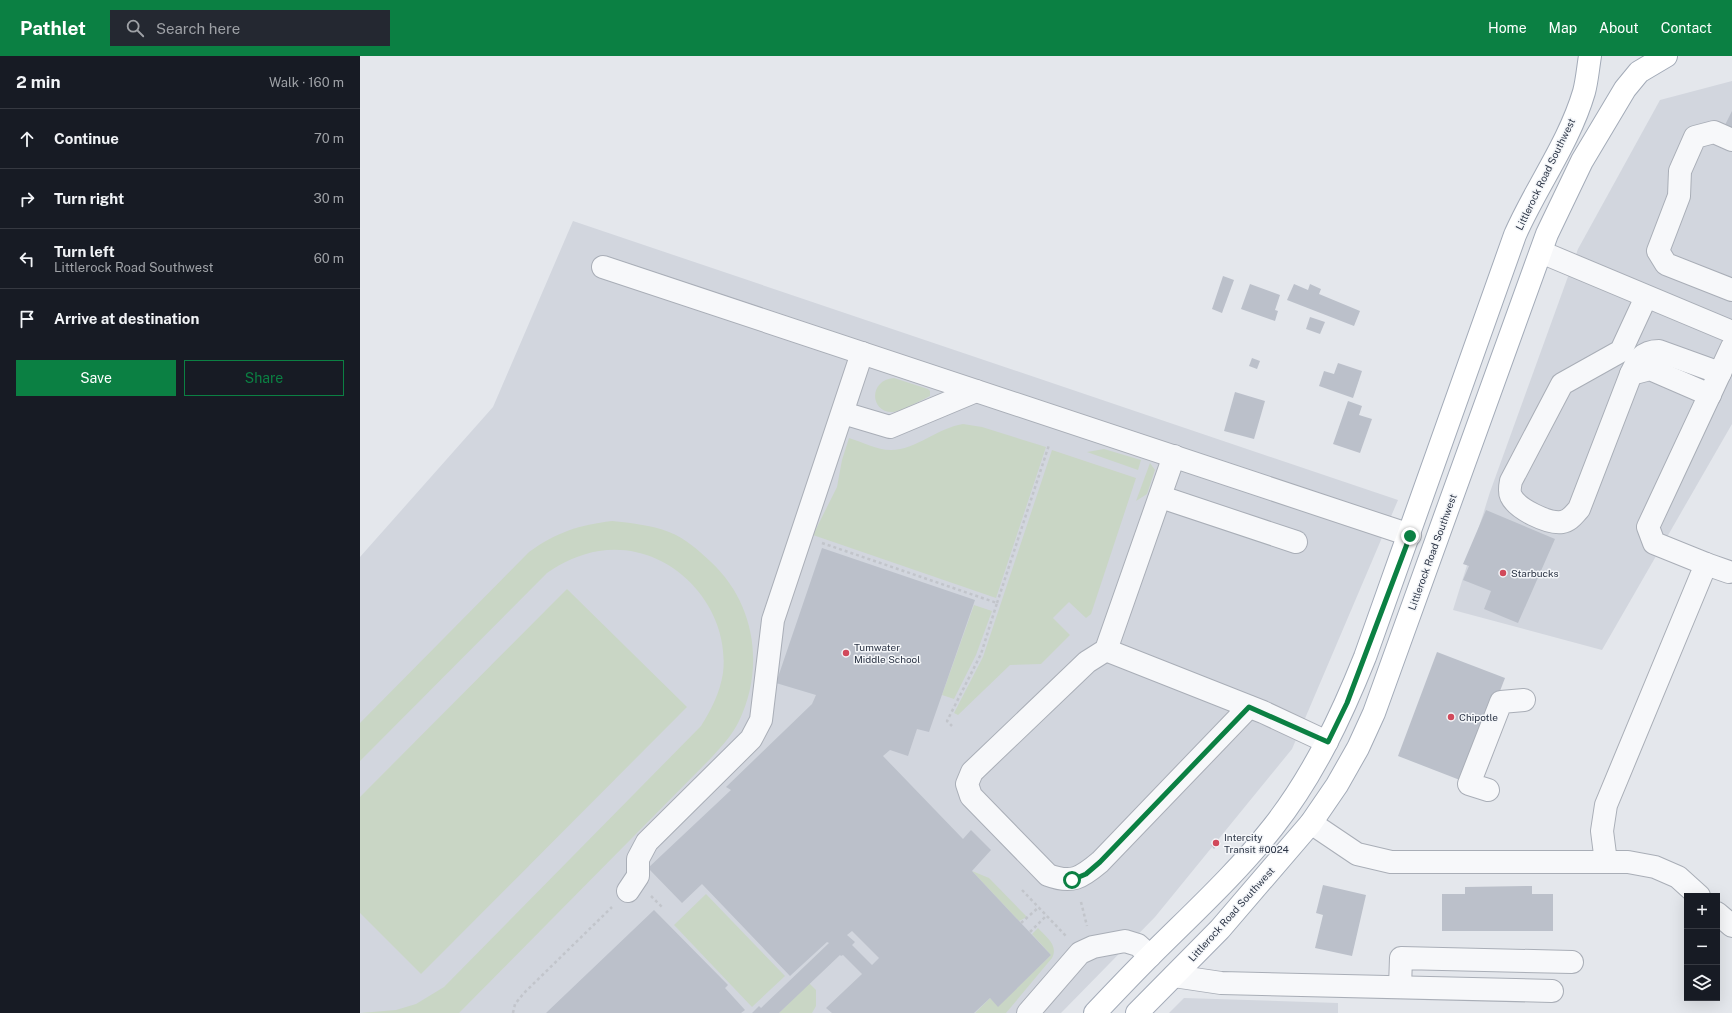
<!DOCTYPE html>
<meta charset="utf-8">
<style>
:root{--surface:#171b24;--page:#242831;--text:#f1f3f6;--muted:#9ea1a6;--line:#363941;--accent:#0b8043}
body{margin:0;font-family:"Public Sans",sans-serif;background:var(--page);color:var(--text)}
.controls{position:absolute;right:12px;bottom:12px;display:grid;overflow:hidden;border-radius:0px;box-shadow:0 4px 16px #0002}
.controls button{width:36px;height:36px;display:grid;place-items:center;padding:0;border:0;border-bottom:1px solid var(--line);background:var(--surface);color:var(--text);font:20px sans-serif}
.stop{position:absolute;width:12px;height:12px;margin:-9px;border:3px solid #0b8043;border-radius:50%;background:#fff}
.stop.end{background:#0b8043;border-color:#fff;box-shadow:0 1px 4px #0008}
.list{margin:0;padding:0;list-style:none}
h2{display:flex;justify-content:space-between;align-items:center;height:52px;margin:0;padding:0 16px;font-size:17px}
h2 small{font-size:13px;font-weight:400;color:var(--muted)}
.list li{display:grid;grid-template-columns:26px 1fr auto;gap:12px;align-items:center;box-sizing:border-box;height:60px;padding:0 16px;border-top:1px solid var(--line)}
.list b{display:block;font-size:15px;white-space:nowrap}
.list p{margin:0;font-size:13px;white-space:nowrap;color:var(--muted)}
.list em{font-size:13px;font-style:normal;color:var(--muted)}
.actions{display:flex;gap:8px;padding:12px 16px}
.actions a{flex:1;padding:9px 0;border:1px solid var(--accent);border-radius:0px;text-align:center;font-size:14px;color:var(--accent)}
.actions .main{background:var(--accent);color:#fff}
.icon{flex:none;width:22px;height:22px;fill:none;stroke:currentColor;stroke-width:2;stroke-linecap:round;stroke-linejoin:round}
.map{position:relative;flex:none;width:1372px;height:957px;overflow:hidden}
header{display:flex;align-items:center;gap:24px;box-sizing:border-box;height:56px;padding:0 20px;background:var(--accent);color:#fff}
header strong{font-size:19px}
nav{display:flex;gap:22px;margin-inline-start:auto;font-size:14px}
.search{width:280px;height:36px;background:var(--page);display:flex;align-items:center;gap:10px;box-sizing:border-box;padding:0 14px;border-radius:0px;color:var(--muted);font-size:15px}
main{display:flex}
aside{flex:1;background:var(--surface)}
.map>svg:first-child{display:block}
.built{fill:#d2d6de}
.green{fill:#c9d6c5}
.building{fill:#bbc0ca;fill-rule:evenodd}
.lines{fill:none;stroke-linecap:round;stroke-linejoin:round}
.minor-casing{stroke:#a9aeb7;stroke-width:24}
.major-casing{stroke:#a3abb8;stroke-width:24}
.path{stroke:#c2c5cb;stroke-width:2.5;stroke-dasharray:3 3;stroke-linecap:butt}
.minor{stroke:#f7f8fa;stroke-width:22}
.major{stroke:#fff;stroke-width:22}
.route{stroke:#0b8043;stroke-width:5}
.poi-dot{fill:#d1495b;stroke:#f4f6f9;stroke-width:1.5}
.labels{text-anchor:middle;stroke-width:3;stroke-linejoin:round;paint-order:stroke}
.street-label{font-size:10px;fill:#2b3445;stroke:#f4f6f9}
.poi-label{font-size:10px;fill:#2b3445;stroke:#f4f6f9;text-anchor:start}
</style>
<header>
<strong>Pathlet</strong>
<div class="search"><svg class="icon" aria-label="search" viewBox="0 0 24 24"><circle cx="10" cy="10" r="6"/><path d="M15 15l6 6"/></svg>Search here</div>
<nav><a>Home</a><a>Map</a><a>About</a><a>Contact</a></nav>
</header>
<main>
<aside>
<h2>2 min<small>Walk · 160 m</small></h2>
<ul class="list">
<li><svg class="icon" aria-label="ahead" viewBox="0 0 24 24"><path d="M12 20V5M6 11l6-6 6 6"/></svg><div><b>Continue</b></div><em>70 m</em></li>
<li><svg class="icon" aria-label="right" viewBox="0 0 24 24"><path d="M7 20v-9h11M14 6l5 5-5 5"/></svg><div><b>Turn right</b></div><em>30 m</em></li>
<li><svg class="icon" aria-label="left" viewBox="0 0 24 24"><path d="M17 20v-9H6M10 6l-5 5 5 5"/></svg><div><b>Turn left</b><p>Littlerock Road Southwest</p></div><em>60 m</em></li>
<li><svg class="icon" aria-label="arrive" viewBox="0 0 24 24"><path d="M6 21V4h12l-3 4 3 4H6"/></svg><div><b>Arrive at destination</b></div></li>
</ul>
<div class="actions"><a class="main">Save</a><a>Share</a></div>
</aside>
<div class="map">
<svg width="1372" height="957" viewBox="0 0 1372 957">
<rect width="100%" height="100%" fill="#e4e7ec"/>
<g class="built">
<path d="M1372 25V368L1242 594 1093 554 1130 436 1218 193 1300 44Z"/>
<path d="M213 165 1038 444 932 693 795 861 701 957H0V501L133 351Z"/>
<path d="M824 942 978 947V957H809Z"/>
</g>
<g class="green">
<path d="M534 322 568 333 570 335V340C562 344 542 355 533 356 510 357 508 324 534 322Z"/>
<path d="M603 368 622 371 686 391 636 542 453 479 477 431 482 404 489 382C502 386 517 394 531 394 556 394 577 372 603 368Z"/>
<path d="M744 393 781 404 778 414 727 396Z"/>
<path d="M692 394 776 422 731 558 726 562 709 546 693 562 710 579 681 608 650 609 598 659 594 657 623 601Z"/>
<path d="M790 407 795 414 787 438 776 445Z"/>
<path d="M252 465C271 467 291 469 309 476 325 482 338 494 351 506 395 547 405 611 379 665 373 678 362 690 352 701L99 957H0L36 954 56 948 84 931 341 670C351 654 360 637 363 617 371 549 309 484 239 495 220 498 203 506 187 517L0 705V667L169 496C197 476 219 469 252 465Z"/>
<path d="M207 533 327 651 61 918 0 857V741Z"/>
<path d="M614 549 632 555 616 599 594 643 582 639Z"/>
<path d="M612 815 629 822 667 861 659 865Z"/>
<path d="M346 838 425 920 392 951 314 869Z"/>
<path d="M678 872C685 880 699 889 692 902L646 957H615L630 942 638 950 691 899 672 878Z"/>
<path d="M449 927 456 934V950L452 957H419Z"/>
</g>
<g class="building">
<path d="M1372 55V75L1364 71Z"/>
<path d="M863 220 874 224 862 257 852 253Z"/>
<path d="M890 228 920 239 915 254 918 255 915 265 881 253Z"/>
<path d="M934 228 948 234 950 228 961 233 959 238 1000 255 994 270 927 244Z"/>
<path d="M950 261 965 266 960 278 946 273Z"/>
<path d="M892 302 900 305 897 313 889 310Z"/>
<path d="M978 307 1002 315 993 342 959 330 964 315 974 318Z"/>
<path d="M875 336 905 345 894 383 864 375Z"/>
<path d="M988 345 1002 350 999 359 1012 363 1000 397 973 388Z"/>
<path d="M1126 454 1195 483 1158 567 1124 553 1131 535 1103 524 1109 510 1103 508Z"/>
<path d="M462 492 615 544 569 676 557 673 548 700 530 694 523 700 603 783 611 774 631 794 612 815 691 899 638 951 630 942 614 957H472L466 952 502 918 483 899 481 900 480 899 419 957H392L399 950 401 952 469 887 467 886 430 920 342 828 322 847 288 812 371 734 366 731 452 648 456 639 416 627ZM492 875 519 902 512 909 492 889 495 886 487 879Z"/>
<path d="M1077 596 1145 622 1105 726 1038 700Z"/>
<path d="M857 782 861 786 854 793 851 789Z"/>
<path d="M963 829 1006 839 992 900 955 892 963 859 956 857Z"/>
<path d="M1172 830V838H1193V875H1082V838H1105V831Z"/>
<path d="M294 854 368 929 365 932 385 954 381 957H186Z"/>
</g>
<g class="lines">
<g class="minor-casing">
<g id="minor">
<path d="M1372 84 1354 76 1335 81 1320 115 1319 140 1298 195 1306 208 1372 234"/>
<path d="M1181 196 1372 276"/>
<path d="M243 211 1050 479"/>
<path d="M1286 241 1261 295 1202 328 1151 425C1150 430 1149 436 1151 440 1157 453 1188 468 1202 466 1210 465 1214 458 1219 453L1271 318 1290 313 1350 339"/>
<path d="M1271 318C1277 305 1282 295 1299 295L1360 317"/>
<path d="M483 357 530 371 616 335"/>
<path d="M814 400 746 594 727 606 612 716 607 728 611 740 688 819C712 828 721 822 740 806L889 651"/>
<path d="M801 441 936 486"/>
<path d="M1346 508 1369 516"/>
<path d="M746 594 903 656 967 686"/>
<path d="M1128 734 1109 728 1141 646 1164 644"/>
<path d="M951 767 997 798 1031 806H1268L1295 811 1318 821 1339 840"/>
<path d="M1246 806 1242 775 1246 749 1346 508 1294 487 1288 471 1372 291"/>
<path d="M268 835 278 820V803L287 786 391 683 401 664 413 564 502 297"/>
<path d="M1357 857 1372 870"/>
<path d="M814 920 861 927 1192 935"/>
<path d="M1040 931 1041 902 1212 906"/>
<path d="M668 957 720 897 733 891 765 885 778 889 790 900"/>
</g>
</g>
<g class="major-casing">
<g id="major">
<path d="M735 957C753 938 771 919 790 900 832 858 876 818 913 771 953 720 981 661 1005 601L1155 179C1176 131 1209 87 1224 36 1227 25 1228 12 1230 0"/>
<path d="M777 957 860 873 951 767 977 729 998 692 1014 657 1187 178 1222 105 1265 33 1279 16 1306 0"/>
</g>
</g>
<g class="path">
<path d="M462 487 637 547 621 598 587 665 592 670"/>
<path d="M637 547 689 389"/>
<path d="M662 834 706 880"/>
<path d="M291 840 302 851"/>
<path d="M721 846 727 870"/>
<path d="M661 867 679 851"/>
<path d="M670 876 687 859"/>
<path d="M153 957 155 948 164 937 252 851"/>
</g>
<use href="#minor" class="minor"/>
<use href="#major" class="major"/>
</g>
<g class="lines">
<path class="route" d="M712 824 726 818 740 806 889 651 968 686 987 647 1050 480"/>
</g>
<g class="poi-dot">
<circle cx="1143" cy="517" r="4"/>
<circle cx="486" cy="597" r="4"/>
<circle cx="1091" cy="661" r="4"/>
<circle cx="856" cy="787" r="4"/>
</g>
<g class="labels">
<g class="street-label">
<text transform="translate(1185 118) rotate(-64)" y="4">Littlerock Road Southwest</text>
<text transform="translate(1072 496) rotate(-70)" y="4">Littlerock Road Southwest</text>
<text transform="translate(871 858) rotate(-48)" y="4">Littlerock Road Southwest</text>
</g>
<g class="poi-label">
<text x="1151" y="521">Starbucks</text>
<text x="494" y="595">Tumwater<tspan x="494" dy="12">Middle School</tspan></text>
<text x="1099" y="665">Chipotle</text>
<text x="864" y="785">Intercity<tspan x="864" dy="12">Transit #0024</tspan></text>
</g>
</g>
</svg>
<div class="controls">
<button>+</button>
<button>−</button>
<button><svg class="icon" aria-label="layers" viewBox="0 0 24 24"><path d="M12 4l9 5-9 5-9-5zM3 14l9 5 9-5"/></svg></button>
</div>
<div class="stop" style="left:712px;top:824px"></div>
<div class="stop end" style="left:1050px;top:480px"></div>
</div>
</main>
